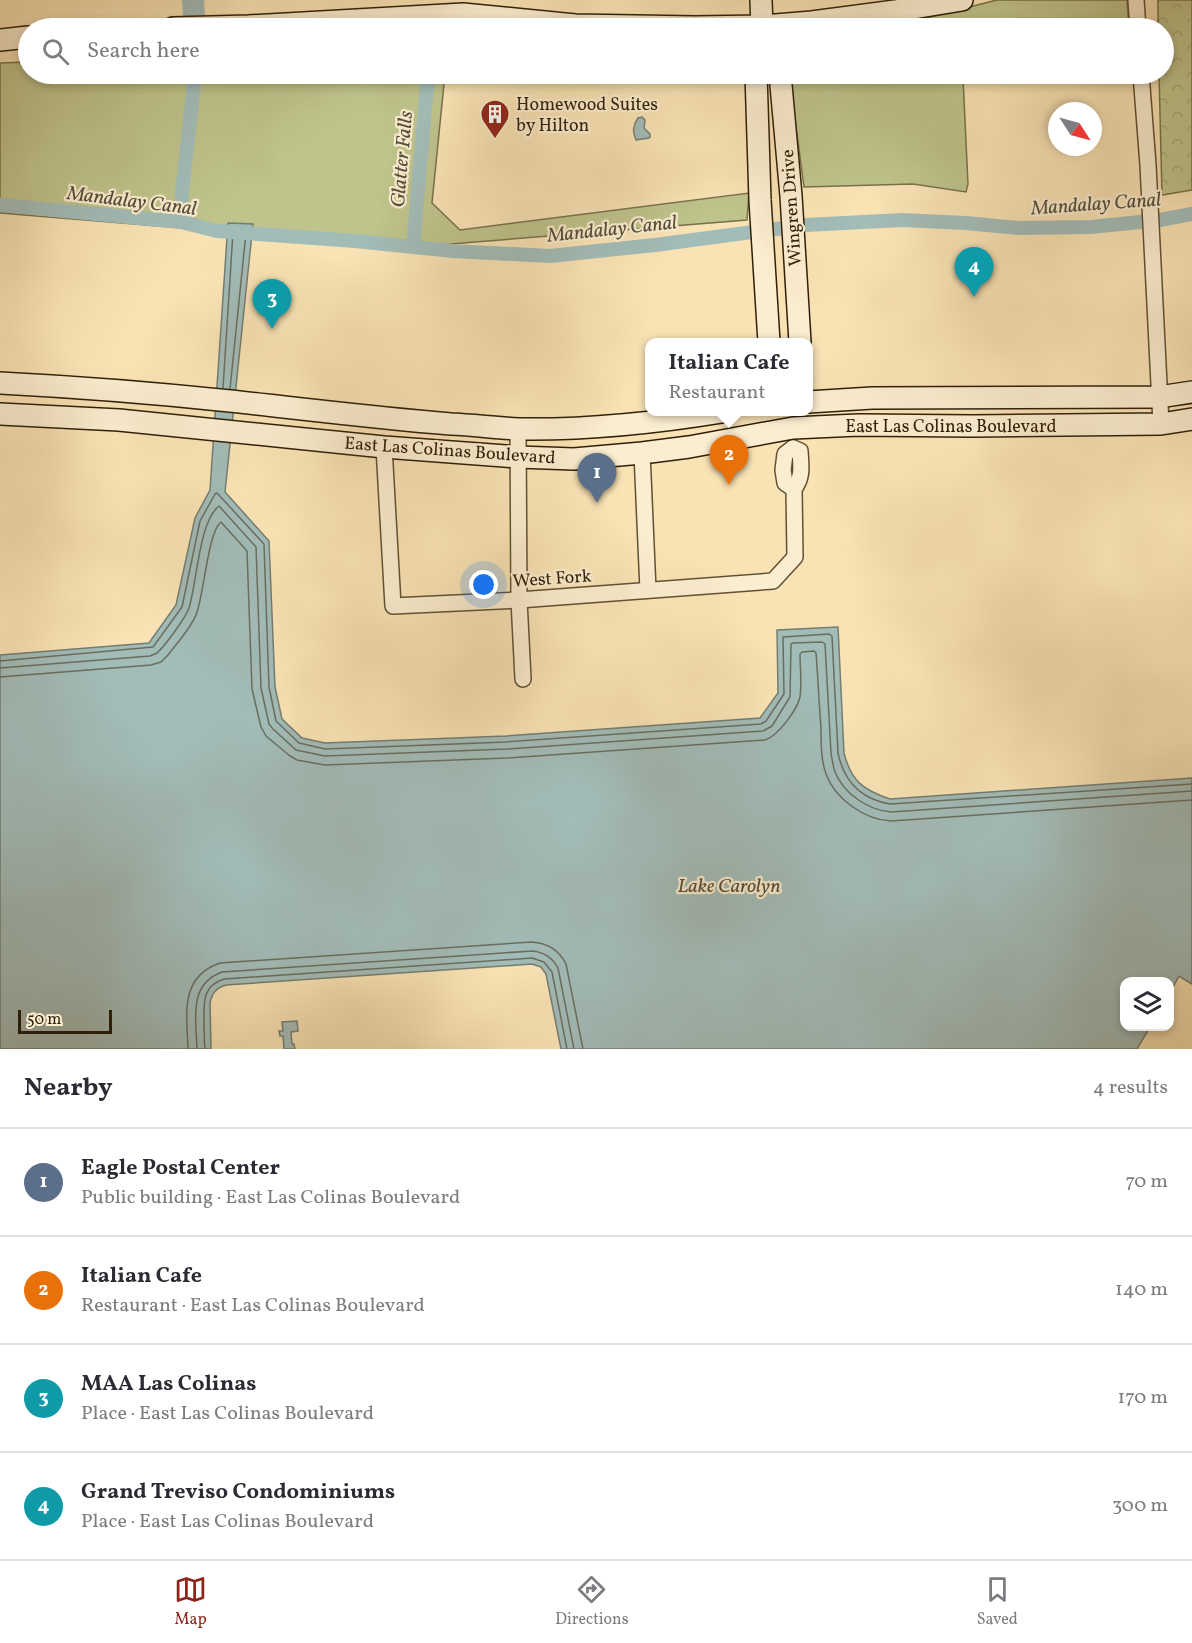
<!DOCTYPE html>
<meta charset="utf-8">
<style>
:root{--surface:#fff;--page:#f2f2f3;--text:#2b2b33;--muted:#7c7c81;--line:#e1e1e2;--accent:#8f2418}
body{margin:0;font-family:Vollkorn,serif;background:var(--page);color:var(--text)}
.controls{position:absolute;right:18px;bottom:18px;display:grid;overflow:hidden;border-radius:12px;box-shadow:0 3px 9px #0003}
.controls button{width:54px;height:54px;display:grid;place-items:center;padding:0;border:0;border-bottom:2px solid var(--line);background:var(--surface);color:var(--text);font:30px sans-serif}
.compass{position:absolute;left:1048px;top:102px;width:54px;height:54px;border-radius:50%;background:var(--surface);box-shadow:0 3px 9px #0003;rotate:126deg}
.scale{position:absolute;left:18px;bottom:15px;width:94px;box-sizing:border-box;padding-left:6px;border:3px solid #301f08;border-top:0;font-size:16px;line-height:21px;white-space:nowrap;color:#301f08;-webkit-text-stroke:4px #fbedcf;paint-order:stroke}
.you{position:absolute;left:484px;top:585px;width:21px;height:21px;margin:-15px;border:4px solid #fff;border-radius:50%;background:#1a73e8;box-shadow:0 0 0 9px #1a73e833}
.badge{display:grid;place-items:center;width:39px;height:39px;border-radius:50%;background:var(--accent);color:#fff;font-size:20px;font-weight:700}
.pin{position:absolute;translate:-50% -50px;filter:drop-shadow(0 2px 3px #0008)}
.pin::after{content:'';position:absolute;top:32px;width:21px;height:18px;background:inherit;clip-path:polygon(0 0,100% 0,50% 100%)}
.popup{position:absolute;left:645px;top:338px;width:168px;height:78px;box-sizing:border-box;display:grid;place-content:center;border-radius:12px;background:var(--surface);filter:drop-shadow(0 2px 4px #0005);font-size:20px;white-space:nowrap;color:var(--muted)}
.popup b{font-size:22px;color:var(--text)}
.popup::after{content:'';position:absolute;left:50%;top:100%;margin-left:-12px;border:12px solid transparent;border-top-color:var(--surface)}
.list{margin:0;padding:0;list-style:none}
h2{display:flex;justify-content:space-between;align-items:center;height:78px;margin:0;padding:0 24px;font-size:26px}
h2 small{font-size:20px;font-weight:400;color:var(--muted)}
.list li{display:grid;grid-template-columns:39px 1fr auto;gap:18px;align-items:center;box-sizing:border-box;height:108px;padding:0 24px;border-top:2px solid var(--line)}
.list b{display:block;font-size:22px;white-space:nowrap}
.list p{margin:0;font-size:20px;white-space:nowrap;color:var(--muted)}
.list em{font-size:20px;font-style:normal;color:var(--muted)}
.icon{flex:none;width:33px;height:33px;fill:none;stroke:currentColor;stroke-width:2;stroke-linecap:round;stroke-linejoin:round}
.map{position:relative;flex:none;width:1192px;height:1049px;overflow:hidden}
.search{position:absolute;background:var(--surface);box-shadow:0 3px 9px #0003;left:18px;right:18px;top:18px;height:66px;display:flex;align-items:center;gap:15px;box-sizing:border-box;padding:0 21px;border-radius:33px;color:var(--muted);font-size:22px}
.sheet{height:510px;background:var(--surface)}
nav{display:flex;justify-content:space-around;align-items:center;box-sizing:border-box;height:84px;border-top:2px solid var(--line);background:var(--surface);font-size:16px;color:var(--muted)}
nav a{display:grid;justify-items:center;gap:3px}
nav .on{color:var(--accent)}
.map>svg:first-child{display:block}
.green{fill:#bfc38c;stroke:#78714a;stroke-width:1.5}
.park{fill:url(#park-crowns);stroke:#78714a;stroke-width:1.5}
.water{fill:#a2bcb8;stroke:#747d72;stroke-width:1.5}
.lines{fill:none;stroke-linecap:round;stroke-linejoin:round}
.shore{stroke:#696e60;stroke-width:1.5}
.canal{stroke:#a2bcb8;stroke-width:14}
.river{stroke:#a2bcb8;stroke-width:22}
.street-casing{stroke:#625033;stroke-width:18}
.secondary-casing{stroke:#301f08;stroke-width:24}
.street{stroke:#fbedcf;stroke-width:15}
.secondary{stroke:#fbedcf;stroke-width:21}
.labels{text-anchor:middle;stroke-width:4.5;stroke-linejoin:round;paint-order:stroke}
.poi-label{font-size:18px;fill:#301f08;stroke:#fbedcf;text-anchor:start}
.street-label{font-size:18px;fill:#301f08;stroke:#fbedcf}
.water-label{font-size:20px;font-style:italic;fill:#524e3d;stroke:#fbedcf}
</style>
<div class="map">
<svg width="1192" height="1049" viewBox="0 0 1192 1049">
<defs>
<pattern id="park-crowns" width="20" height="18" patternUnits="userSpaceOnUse" patternTransform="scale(1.5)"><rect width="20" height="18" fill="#bfc38c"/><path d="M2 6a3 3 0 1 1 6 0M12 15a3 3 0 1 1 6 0" fill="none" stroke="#a4a777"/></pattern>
</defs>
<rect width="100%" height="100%" fill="#f9e3b5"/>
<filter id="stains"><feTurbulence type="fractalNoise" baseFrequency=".00333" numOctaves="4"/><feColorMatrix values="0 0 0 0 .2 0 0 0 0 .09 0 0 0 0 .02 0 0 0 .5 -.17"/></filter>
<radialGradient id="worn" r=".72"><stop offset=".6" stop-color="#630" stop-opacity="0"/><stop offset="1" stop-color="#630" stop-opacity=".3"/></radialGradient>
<g class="green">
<path d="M997 0H1127L1129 28H839L902 24Z"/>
<path d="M28 62V74H445L432 203 460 230 749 193 747 220 413 247 0 213V63Z"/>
<path d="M789 74H1030L963 78 968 184 966 192 913 184 804 187Z"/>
</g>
<path class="park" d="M1158 0H1192V190L1162 195 1159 74H1164V28H1158Z"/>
<g class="water">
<path d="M642 117 645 120 644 128 650 134V137L649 138 636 140C632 132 633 125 638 118Z"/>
<path d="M228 223 253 224 225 492 269 541 275 687 282 719 302 738 325 743 506 736 760 718 778 693 777 630 838 627 844 753C851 781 863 790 890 799L1192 778V984L1179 976 1170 993V981H1124V1026L1150 1027 1137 1049H561L546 974 541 967 532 964 226 985C216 988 212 993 210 1003L211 1049H0V655L149 643 176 605 195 518 210 490Z"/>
<path d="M297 1021 298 1031 291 1032 292 1044H294L295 1049H284L283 1036H280L279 1031H283L282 1022Z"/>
</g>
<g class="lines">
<g class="shore">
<path d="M223 388 233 232 235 229H244L246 233 230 389"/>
<path d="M0 661 153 647 182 607 200 521 215 494 217 493 264 544 269 687 276 721 299 743 325 749 506 742 761 724 766 721 784 694 783 637 829 634 832 636 838 753C844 782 861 799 890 804L1192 784"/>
<path d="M0 668 150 656 157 653C165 646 186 617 189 608 197 583 199 521 219 506L256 547 261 688 269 724 273 729 296 750 325 756 507 749 763 731 772 726 790 697 791 644 793 643 822 642 825 644 831 753C832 759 833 766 835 772 844 794 868 810 891 812L1192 791"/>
<path d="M0 677 151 665 161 662 168 655C177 643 193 626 197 612 204 593 208 532 221 522L247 551 252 689 261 727 266 736 290 756 297 760 325 765 507 758 765 740C778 736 797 710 800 697 802 683 800 667 800 654L802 652 814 651 816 653C818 678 819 703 821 728 821 743 821 760 826 774 835 799 865 820 891 821L1192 800"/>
<path d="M188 1049C187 1015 179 977 220 963L532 942C547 943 559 950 566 964L583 1049"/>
<path d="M197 1049C196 1020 188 984 222 972L532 951C544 952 552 957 558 968L574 1049"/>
<path d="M205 1049C204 1039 204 1029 204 1019 204 1000 203 986 224 979L532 958 544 962 552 972 567 1049"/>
</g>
<g class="canal">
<path d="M0 205 181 222 217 231 355 241 453 251 550 256 655 245 806 225 902 220 966 223 1018 228 1091 227 1160 220 1192 214"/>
<path d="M181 222 182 192 195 76"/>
<path d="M413 247 428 74"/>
</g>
<path class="river" d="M193 0 194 15"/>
<g class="street-casing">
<g id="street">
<path d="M1136 0 1138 28"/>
<path d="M1141 74 1148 165 1161 424"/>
<path d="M518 429 519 600 523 679"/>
<path d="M384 447 393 606 519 600 773 581 795 557 794 489C803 477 801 467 800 451L793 448"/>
<path d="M793 448 785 454 783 470 785 483 794 489"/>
<path d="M642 453 648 590"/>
</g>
</g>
<g class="secondary-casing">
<g id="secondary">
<path d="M761 0 762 28"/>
<path d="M173 28 248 26 463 14 575 25 695 27 762 26 812 22 895 11 962 0"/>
<path d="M0 40 28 37"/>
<path d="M756 74 760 200 769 342"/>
<path d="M780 74 791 196 800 342"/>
<path d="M0 383C77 387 154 393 230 401 304 409 377 418 451 424 474 425 496 428 519 429 587 430 655 423 722 412"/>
<path d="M808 402 872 398 1159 397 1192 392"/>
<path d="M0 414 119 420 384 447 518 457 574 459 642 453 689 447 793 428 858 425 973 426 1161 424 1192 419"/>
</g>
</g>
<use href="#street" class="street"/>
<use href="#secondary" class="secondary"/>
</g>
<defs>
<g id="building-pin" transform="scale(1.5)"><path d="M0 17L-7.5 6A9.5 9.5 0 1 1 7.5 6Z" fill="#8f2418" stroke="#fbedcf"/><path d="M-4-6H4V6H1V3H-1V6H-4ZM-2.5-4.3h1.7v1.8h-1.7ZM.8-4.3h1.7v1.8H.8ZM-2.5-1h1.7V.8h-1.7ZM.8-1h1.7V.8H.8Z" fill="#fff"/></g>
</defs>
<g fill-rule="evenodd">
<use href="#building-pin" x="495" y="114"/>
</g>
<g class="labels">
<g class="poi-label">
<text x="516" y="110">Homewood Suites<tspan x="516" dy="21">by Hilton</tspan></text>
</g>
<g class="street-label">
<text transform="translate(791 208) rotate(-94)" y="6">Wingren Drive</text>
<text x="951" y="432">East Las Colinas Boulevard</text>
<text transform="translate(450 450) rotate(4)" y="6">East Las Colinas Boulevard</text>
<text transform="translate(552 578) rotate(-4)" y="6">West Fork</text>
</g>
<g class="water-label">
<text transform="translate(401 159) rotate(-85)" y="7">Glatter Falls</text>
<text transform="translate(132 200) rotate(7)" y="7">Mandalay Canal</text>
<text transform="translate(1096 203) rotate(-4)" y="7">Mandalay Canal</text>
<text transform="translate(612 228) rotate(-6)" y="7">Mandalay Canal</text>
<text x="729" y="892">Lake Carolyn</text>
</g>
</g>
<rect width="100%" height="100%" filter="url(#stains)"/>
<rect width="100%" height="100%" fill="url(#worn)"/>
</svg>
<div class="controls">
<button><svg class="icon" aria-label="layers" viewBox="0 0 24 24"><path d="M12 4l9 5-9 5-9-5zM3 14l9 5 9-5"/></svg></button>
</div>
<svg class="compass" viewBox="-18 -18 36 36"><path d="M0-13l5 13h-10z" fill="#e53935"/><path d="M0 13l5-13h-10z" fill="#7c7c81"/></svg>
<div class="scale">50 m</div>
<div class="you"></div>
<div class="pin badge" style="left:597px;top:503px;background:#5c6f8a">1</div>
<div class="pin badge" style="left:729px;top:485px;background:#e8710a">2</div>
<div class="popup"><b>Italian Cafe</b>Restaurant</div>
<div class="pin badge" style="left:272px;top:329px;background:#0f9aa8">3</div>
<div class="pin badge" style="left:974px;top:297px;background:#0f9aa8">4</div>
<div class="search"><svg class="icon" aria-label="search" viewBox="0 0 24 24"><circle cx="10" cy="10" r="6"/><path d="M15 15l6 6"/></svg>Search here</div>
</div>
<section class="sheet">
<h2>Nearby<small>4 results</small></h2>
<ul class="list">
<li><span class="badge" style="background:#5c6f8a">1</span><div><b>Eagle Postal Center</b><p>Public building · East Las Colinas Boulevard</p></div><em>70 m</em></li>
<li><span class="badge" style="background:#e8710a">2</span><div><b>Italian Cafe</b><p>Restaurant · East Las Colinas Boulevard</p></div><em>140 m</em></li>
<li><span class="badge" style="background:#0f9aa8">3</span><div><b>MAA Las Colinas</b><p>Place · East Las Colinas Boulevard</p></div><em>170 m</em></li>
<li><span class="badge" style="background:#0f9aa8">4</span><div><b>Grand Treviso Condominiums</b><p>Place · East Las Colinas Boulevard</p></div><em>300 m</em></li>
</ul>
</section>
<nav>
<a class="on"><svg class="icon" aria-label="map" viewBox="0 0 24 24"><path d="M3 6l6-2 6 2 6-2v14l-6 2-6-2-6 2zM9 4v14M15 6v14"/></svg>Map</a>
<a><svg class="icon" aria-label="directions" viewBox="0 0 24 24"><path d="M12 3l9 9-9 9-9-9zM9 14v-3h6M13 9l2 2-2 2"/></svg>Directions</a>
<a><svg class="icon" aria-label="saved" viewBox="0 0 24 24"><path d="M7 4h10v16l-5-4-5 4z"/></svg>Saved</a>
</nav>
